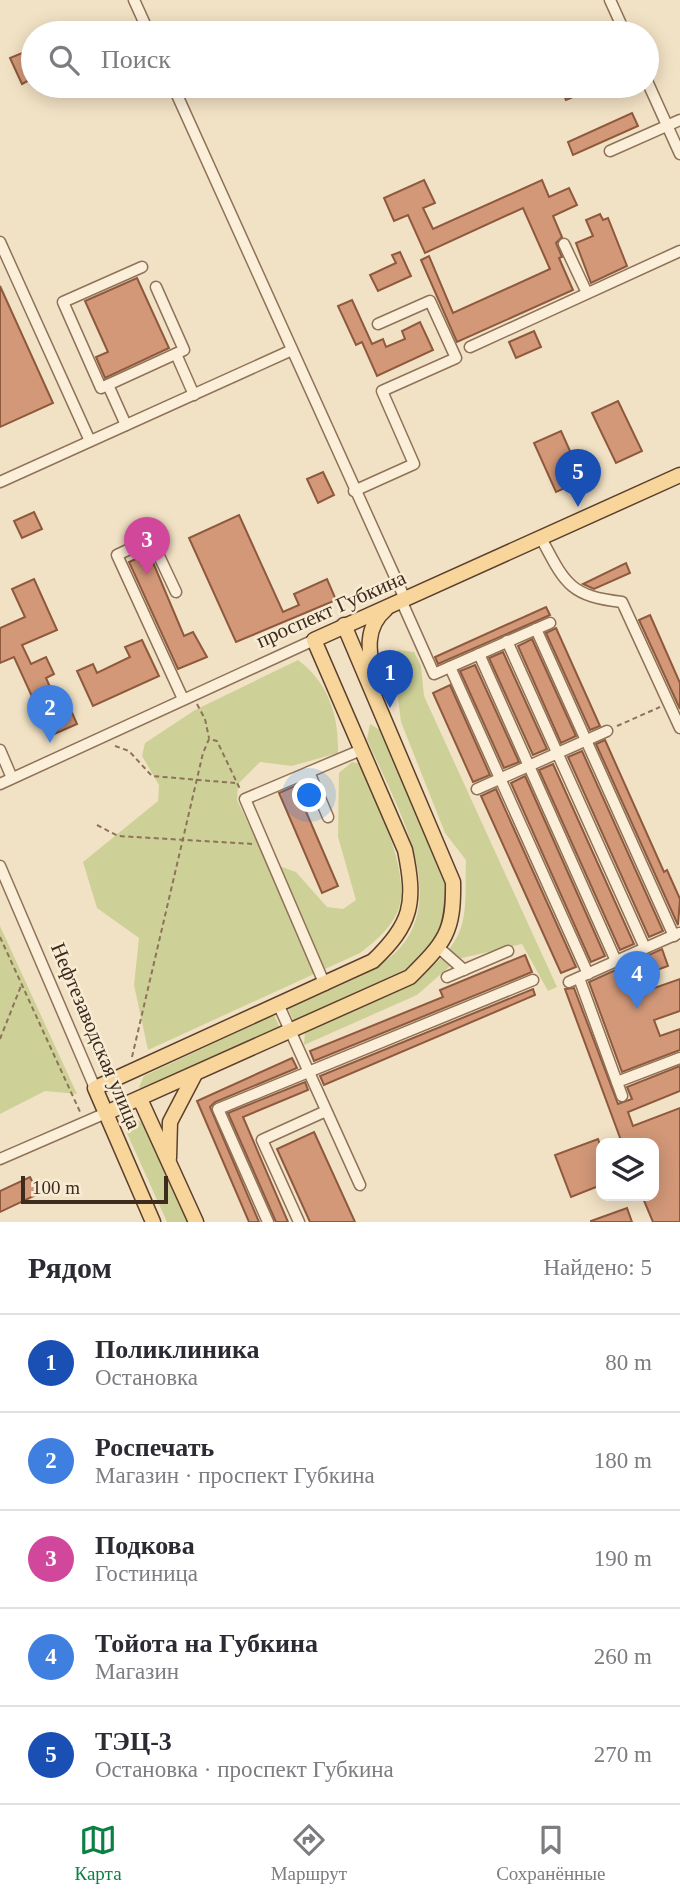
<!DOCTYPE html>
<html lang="ru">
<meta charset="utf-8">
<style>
:root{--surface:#fff;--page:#f2f2f3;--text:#2b2b33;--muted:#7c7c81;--line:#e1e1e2;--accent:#0b8043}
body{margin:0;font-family:Georgia,serif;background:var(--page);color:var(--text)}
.controls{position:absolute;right:21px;bottom:21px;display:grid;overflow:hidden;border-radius:14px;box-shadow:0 4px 18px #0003}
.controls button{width:63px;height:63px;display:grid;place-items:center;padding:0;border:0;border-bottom:2px solid var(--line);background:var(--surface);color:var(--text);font:35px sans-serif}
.scale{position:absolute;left:21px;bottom:18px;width:147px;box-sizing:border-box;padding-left:7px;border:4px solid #3d2b1e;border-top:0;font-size:19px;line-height:24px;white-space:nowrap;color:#3d2b1e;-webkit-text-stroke:5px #f8ecd5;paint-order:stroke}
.you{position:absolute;left:310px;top:796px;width:24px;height:24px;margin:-18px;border:5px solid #fff;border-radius:50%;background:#1a73e8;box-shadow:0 0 0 10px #1a73e833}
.badge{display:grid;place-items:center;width:46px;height:46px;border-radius:50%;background:var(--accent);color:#fff;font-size:23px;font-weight:700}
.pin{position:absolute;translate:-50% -58px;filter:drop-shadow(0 2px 4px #0008)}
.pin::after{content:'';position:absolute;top:37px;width:24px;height:21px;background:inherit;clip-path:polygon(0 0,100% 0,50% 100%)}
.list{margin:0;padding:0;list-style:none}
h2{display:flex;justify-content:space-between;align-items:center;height:91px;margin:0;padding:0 28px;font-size:30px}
h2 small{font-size:23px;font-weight:400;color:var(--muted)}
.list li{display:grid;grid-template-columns:46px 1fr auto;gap:21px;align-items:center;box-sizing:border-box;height:98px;padding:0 28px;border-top:2px solid var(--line)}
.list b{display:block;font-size:26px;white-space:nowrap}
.list p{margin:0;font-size:23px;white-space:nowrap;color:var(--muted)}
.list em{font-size:23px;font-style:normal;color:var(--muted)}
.icon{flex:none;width:38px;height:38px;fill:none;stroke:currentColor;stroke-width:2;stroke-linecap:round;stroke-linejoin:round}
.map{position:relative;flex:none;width:680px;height:1222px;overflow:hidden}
.search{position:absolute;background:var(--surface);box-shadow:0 4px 18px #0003;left:21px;right:21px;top:21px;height:77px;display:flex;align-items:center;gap:18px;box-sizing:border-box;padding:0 24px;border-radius:38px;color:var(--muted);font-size:26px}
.sheet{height:581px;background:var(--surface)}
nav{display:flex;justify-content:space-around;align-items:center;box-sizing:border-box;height:98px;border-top:2px solid var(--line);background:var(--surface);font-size:19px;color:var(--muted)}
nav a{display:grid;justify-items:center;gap:4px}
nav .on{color:var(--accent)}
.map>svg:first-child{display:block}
.green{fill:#ced197}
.building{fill:#d29878;stroke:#8f593d;stroke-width:2}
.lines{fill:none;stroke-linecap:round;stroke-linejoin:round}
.minor-casing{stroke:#8e7259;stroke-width:13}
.major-casing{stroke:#5c402d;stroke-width:17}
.path{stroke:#8e7259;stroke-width:2;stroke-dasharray:5 3.5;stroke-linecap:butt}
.minor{stroke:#fbefd9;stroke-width:10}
.major{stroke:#f7d59b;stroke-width:14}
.labels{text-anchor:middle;stroke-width:5;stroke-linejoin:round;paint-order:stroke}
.street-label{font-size:21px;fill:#3d2b1e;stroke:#f8ecd5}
</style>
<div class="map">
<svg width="680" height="1222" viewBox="0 0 680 1222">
<rect width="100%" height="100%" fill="#f2e2c5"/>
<g class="green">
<path d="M398 650 414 652 421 666 424 696 557 987 548 991 522 944 458 959 417 995 304 1045 305 1032C353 1010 451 979 463 920 467 901 465 879 466 860L445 833 401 722 394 666Z"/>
<path d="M298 660C329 683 339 717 338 753L292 766 260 762 238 784 237 800 266 861 296 872 327 907 343 909 356 900 338 837 339 773 352 762 362 764C375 802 408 864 400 904 395 925 376 941 360 953L148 1050 134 985 139 938 97 908 83 862 158 801 159 785 142 756 145 743 195 710Z"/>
<path d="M370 724 385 733 447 882 449 918 434 946 407 973 295 1024 288 1008C317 995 348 984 375 968 465 915 396 808 367 739Z"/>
<path d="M0 926 77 1094 45 1091 0 1114Z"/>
<path d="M274 1015 281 1030 147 1091 139 1087 144 1076Z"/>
<path d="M137 1120 147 1125 190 1222H167L126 1131 130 1123Z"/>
</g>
<g class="building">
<path d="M22 53 33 78 22 84 10 58Z"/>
<path d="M560 86H599L566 100Z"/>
<path d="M632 113 638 126 573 155 568 142Z"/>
<path d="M424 180 435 203 423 208 433 229 542 180 549 197 569 188 577 205 553 216 562 237 556 243 562 257 559 258 573 290 457 342 421 260 429 256 453 313 550 269 523 208 425 253 408 215 394 221 384 198Z"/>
<path d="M600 214 603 220 608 218 627 266 591 283 576 243 593 236 586 220Z"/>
<path d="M400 252 411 276 378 291 370 275 396 263 392 255Z"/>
<path d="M137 278 169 348 105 378 96 357 108 352 85 301Z"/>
<path d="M0 286 53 403 0 427Z"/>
<path d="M352 300 372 344 383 339 386 347 405 339 402 331 420 322 433 350 377 376 362 342 356 345 338 306Z"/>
<path d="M534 331 541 347 516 358 509 342Z"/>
<path d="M618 401 642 451 616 463 592 413Z"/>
<path d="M561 431 583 480 556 492 534 443Z"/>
<path d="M323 472 334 495 318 503 307 479Z"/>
<path d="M34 512 42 529 22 538 14 521Z"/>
<path d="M239 515 283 612 299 605 294 594 327 579 336 600 236 642 189 538Z"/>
<path d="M149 553 184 636 193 632 207 657 178 669 129 562Z"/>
<path d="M626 563 630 573 594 589 583 584Z"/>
<path d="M34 579 57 630 22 645 31 664 46 657 54 674 46 678 60 710 69 706 77 724 50 736 14 657 0 663V628L25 617 12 589Z"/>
<path d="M546 607 550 615 438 664 435 657Z"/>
<path d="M650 615 680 683V709L639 620Z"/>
<path d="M556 628 600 726 590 730 546 633Z"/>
<path d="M532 639 576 736 561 743 518 646Z"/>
<path d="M142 640 159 676 93 706 77 671 93 664 97 673 130 657 125 647Z"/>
<path d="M503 652 547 749 533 755 489 658Z"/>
<path d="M475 665 519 762 504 768 460 671Z"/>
<path d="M450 685 490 775 473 782 433 693Z"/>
<path d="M605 740 664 872 667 870 680 899 678 925 596 744Z"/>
<path d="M582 751 663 931 649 937 568 757Z"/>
<path d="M553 764 634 944 620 950 539 770Z"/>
<path d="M525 776 605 956 591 962 511 783Z"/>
<path d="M295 786 338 886 322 893 279 793Z"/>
<path d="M496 789 576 967 561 973 481 796Z"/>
<path d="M662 949 668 966 638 977 643 992 680 979V1011L654 1020 660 1036 680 1029V1050L622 1072 589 982Z"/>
<path d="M525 955 532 972 314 1061 310 1051 443 997 440 990Z"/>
<path d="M574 988 618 1104 632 1099 627 1087 680 1066V1091L628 1112 633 1126 680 1108V1222H653L642 1196H654V1143H622L565 989Z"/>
<path d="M533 989 535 995 324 1085 320 1076Z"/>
<path d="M292 1058 297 1068 215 1102 210 1107 259 1222H249L197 1101Z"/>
<path d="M305 1082 308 1090 243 1117 288 1222H276L228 1113Z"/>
<path d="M314 1132 355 1222H310L277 1149Z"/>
<path d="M598 1139 601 1148V1185L571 1197 555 1155Z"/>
<path d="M30 1177 38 1194 0 1212V1191Z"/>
<path d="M627 1208 632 1222H591V1221Z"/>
</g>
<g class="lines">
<g class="minor-casing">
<g id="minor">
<path d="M134 0 149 33"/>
<path d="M610 0 625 33"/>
<path d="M647 81 680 154"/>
<path d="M173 86 405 599"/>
<path d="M610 151 680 120"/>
<path d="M0 242 90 441"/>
<path d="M564 244 587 293"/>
<path d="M142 267 63 302 101 388 184 350 156 287"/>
<path d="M470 347 680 251"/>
<path d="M176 354 194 395"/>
<path d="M108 385 126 425"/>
<path d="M0 482 292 350"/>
<path d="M354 491 414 464 382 391 456 358 430 301 378 324"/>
<path d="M541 538C565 583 569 596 622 602L680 728"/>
<path d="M176 592 151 539 117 555 183 699"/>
<path d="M401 600 434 674 550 623"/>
<path d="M536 629 674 936"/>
<path d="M507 641 645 948"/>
<path d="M479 654 616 961"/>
<path d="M450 667 588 974"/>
<path d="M0 750 12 778"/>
<path d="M309 772 328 817"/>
<path d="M0 784 314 640"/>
<path d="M477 789 607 731"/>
<path d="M0 866 95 1088"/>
<path d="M439 948 464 970"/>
<path d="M447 977 508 951"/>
<path d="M579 978 622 1096"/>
<path d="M569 982 679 933"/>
<path d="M325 985 245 799 361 750"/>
<path d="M279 1006 360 1185"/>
<path d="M617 1082 680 1058"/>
<path d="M0 1159 106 1113"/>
<path d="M268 1222 218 1109 533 980"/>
<path d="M299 1222 262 1140 326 1111"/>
</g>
</g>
<g class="major-casing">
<g id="major">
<path d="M375 684C370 657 362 629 386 609"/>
<path d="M140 1099 196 1222"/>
<path d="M106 1113 410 977C445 942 454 932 453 882L344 625"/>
<path d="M169 1158 170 1122 194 1076"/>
<path d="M153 1222 95 1088 373 961C412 924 416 903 405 850L314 640 680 475"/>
</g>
</g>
<g class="path">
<path d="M197 704 205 719 209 738"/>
<path d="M617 726 660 707"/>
<path d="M115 746 129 751 152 776 235 783"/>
<path d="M97 825 118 836 254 844"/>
<path d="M0 937 81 1114"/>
<path d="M0 1039 21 986"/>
<path d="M132 1057 203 753 209 739 217 741 240 789"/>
</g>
<use href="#minor" class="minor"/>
<use href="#major" class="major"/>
</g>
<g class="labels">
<g class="street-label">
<text transform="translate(331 609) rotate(-24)" y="7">проспект Губкина</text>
<text transform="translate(96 1036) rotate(67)" y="7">Нефтезаводская улица</text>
</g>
</g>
</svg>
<div class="controls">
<button><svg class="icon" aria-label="layers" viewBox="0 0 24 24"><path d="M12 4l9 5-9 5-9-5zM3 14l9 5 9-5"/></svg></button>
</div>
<div class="scale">100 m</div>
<div class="you"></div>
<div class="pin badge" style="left:390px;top:708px;background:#1a4fb4">1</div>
<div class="pin badge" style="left:50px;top:743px;background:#3f7fe0">2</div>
<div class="pin badge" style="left:147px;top:575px;background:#d1479c">3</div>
<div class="pin badge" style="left:637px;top:1009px;background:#3f7fe0">4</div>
<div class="pin badge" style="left:578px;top:507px;background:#1a4fb4">5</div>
<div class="search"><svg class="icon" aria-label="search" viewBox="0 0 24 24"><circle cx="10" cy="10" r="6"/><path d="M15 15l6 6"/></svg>Поиск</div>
</div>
<section class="sheet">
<h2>Рядом<small>Найдено: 5</small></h2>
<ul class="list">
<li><span class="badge" style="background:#1a4fb4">1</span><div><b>Поликлиника</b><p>Остановка</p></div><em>80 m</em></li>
<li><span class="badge" style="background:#3f7fe0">2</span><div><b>Роспечать</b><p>Магазин · проспект Губкина</p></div><em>180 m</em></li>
<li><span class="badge" style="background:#d1479c">3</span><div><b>Подкова</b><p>Гостиница</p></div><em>190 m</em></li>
<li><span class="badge" style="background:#3f7fe0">4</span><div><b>Тойота на Губкина</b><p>Магазин</p></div><em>260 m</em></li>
<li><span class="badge" style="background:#1a4fb4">5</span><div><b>ТЭЦ-3</b><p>Остановка · проспект Губкина</p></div><em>270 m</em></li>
</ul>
</section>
<nav>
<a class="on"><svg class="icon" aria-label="map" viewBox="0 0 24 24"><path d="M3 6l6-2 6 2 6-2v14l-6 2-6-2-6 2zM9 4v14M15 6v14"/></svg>Карта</a>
<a><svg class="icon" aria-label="directions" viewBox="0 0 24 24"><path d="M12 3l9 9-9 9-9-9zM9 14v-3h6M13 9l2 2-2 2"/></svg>Маршрут</a>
<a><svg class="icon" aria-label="saved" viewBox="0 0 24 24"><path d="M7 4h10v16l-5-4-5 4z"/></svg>Сохранённые</a>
</nav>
